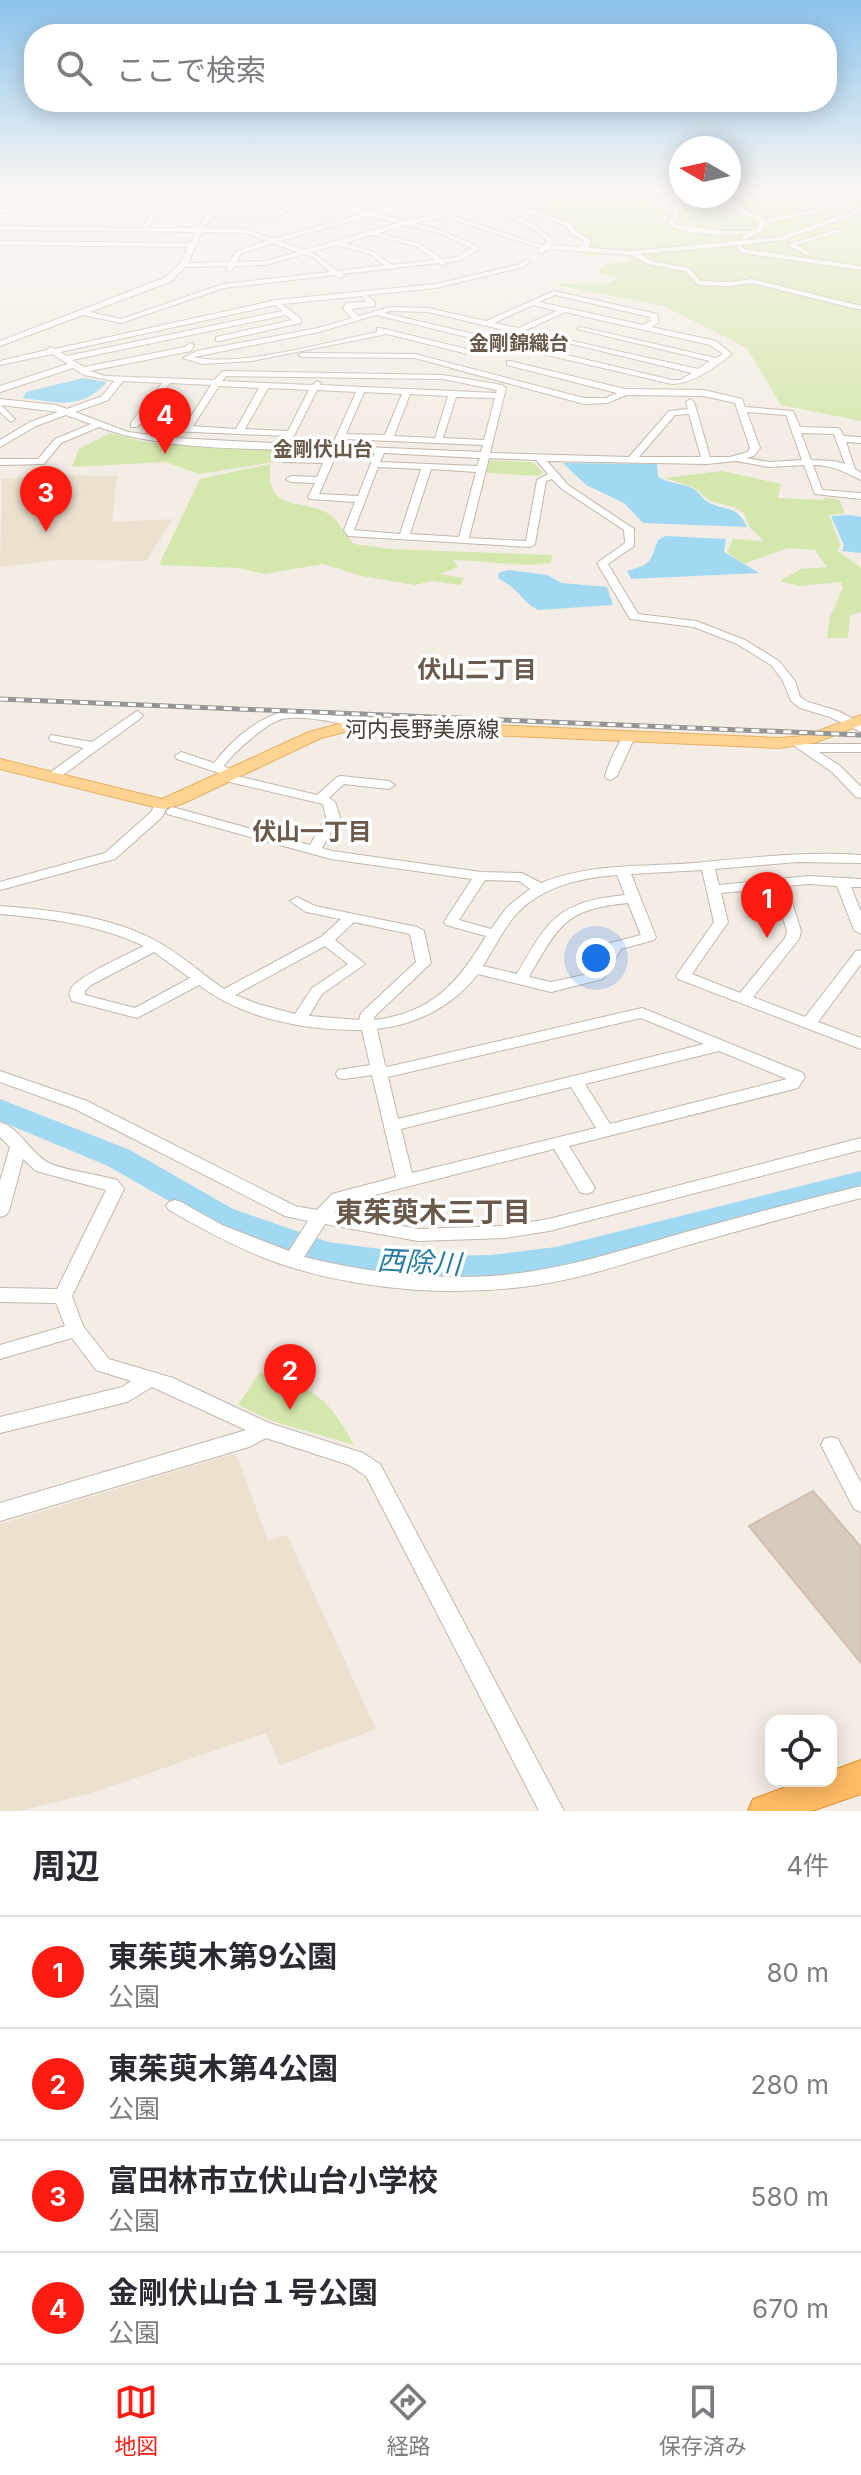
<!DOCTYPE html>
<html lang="ja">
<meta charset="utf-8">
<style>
:root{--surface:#fff;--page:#f2f2f3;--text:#2b2b33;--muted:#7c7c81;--line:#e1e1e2;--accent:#fe1c12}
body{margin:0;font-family:Inter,"Noto Sans JP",sans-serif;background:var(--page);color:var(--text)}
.controls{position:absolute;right:24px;bottom:24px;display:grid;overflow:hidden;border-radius:16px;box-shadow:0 4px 20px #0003}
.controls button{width:72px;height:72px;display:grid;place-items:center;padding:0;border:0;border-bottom:2px solid var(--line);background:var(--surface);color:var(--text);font:40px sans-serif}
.compass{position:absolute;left:669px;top:136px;width:72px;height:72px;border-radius:50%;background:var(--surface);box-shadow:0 4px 20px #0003;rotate:279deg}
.you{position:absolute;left:596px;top:958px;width:28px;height:28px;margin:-20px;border:6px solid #fff;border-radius:50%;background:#1a73e8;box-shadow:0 0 0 12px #1a73e833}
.badge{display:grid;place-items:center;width:52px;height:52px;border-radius:50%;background:var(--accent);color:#fff;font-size:26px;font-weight:700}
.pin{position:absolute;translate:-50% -66px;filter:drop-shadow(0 2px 4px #0008)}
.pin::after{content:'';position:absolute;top:42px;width:28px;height:24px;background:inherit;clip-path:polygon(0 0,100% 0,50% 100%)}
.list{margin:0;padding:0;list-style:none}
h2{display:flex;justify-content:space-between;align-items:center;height:104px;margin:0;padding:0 32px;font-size:34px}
h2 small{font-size:26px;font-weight:400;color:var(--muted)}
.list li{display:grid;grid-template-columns:52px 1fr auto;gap:24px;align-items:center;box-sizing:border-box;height:112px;padding:0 32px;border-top:2px solid var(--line)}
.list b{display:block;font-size:30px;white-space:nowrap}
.list p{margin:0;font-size:26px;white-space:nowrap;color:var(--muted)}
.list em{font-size:26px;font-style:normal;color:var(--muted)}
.icon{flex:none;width:44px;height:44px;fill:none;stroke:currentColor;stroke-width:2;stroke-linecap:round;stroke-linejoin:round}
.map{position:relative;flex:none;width:861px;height:1811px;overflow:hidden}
.search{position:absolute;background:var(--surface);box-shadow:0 4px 20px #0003;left:24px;right:24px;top:24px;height:88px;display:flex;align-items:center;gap:20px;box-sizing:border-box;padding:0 28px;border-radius:32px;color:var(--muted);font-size:30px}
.sheet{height:552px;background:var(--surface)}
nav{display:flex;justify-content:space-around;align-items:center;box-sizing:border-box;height:112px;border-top:2px solid var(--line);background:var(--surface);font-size:22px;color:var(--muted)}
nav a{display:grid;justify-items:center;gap:4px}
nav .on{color:var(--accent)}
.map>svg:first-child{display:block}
.education{fill:#ece1cf}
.green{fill:#d4e8ad}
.water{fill:#a0d9f1}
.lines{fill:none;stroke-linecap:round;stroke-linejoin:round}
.stream{stroke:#a0d9f1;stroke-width:2}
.river{fill:#a0d9f1;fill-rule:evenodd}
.building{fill:#d8cbbe;stroke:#d0bfae;stroke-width:2}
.minor-casing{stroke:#c2b7ab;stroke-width:2}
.major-casing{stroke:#e6af61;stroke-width:2}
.highway-casing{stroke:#e08d32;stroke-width:2}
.minor{fill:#fff;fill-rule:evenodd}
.major{fill:#ffd492;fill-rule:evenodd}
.highway{fill:#ffbb64;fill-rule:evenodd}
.rail-casing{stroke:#959595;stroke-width:5}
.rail{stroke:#fff;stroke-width:3;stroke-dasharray:8;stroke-linecap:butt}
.labels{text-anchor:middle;stroke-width:7;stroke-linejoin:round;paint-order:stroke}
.far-neighbourhood-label{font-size:20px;font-weight:bold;fill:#695a4c;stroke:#fff}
.street-label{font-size:22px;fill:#463d35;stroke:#fff}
.neighbourhood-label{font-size:24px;font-weight:bold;fill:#695a4c;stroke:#fff}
.near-neighbourhood-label{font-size:28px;font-weight:bold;fill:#695a4c;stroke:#fff}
.near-water-label{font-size:28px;font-style:italic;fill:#297da3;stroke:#fff}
</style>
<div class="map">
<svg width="861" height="1811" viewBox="0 0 861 1811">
<rect width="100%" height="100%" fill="#f3ede5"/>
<g class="education">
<path d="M57 475 117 476 112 522 173 519 146 561 58 560 0 567 2 479Z"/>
<path d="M236 1453 268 1541 287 1535 376 1729 280 1765 266 1733 88 1794 19 1811H0V1524Z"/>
</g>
<g class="green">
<path d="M495 190H681V196H729V190H861V421L781 405 747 348 664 306 555 285C575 281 603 290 619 278L598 273 605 263 638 261 630 259V255H581L578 251 588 242 573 233 572 228 502 202Z"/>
<path d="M110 433 150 443 280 449 274 462 199 474 166 462 72 467 79 449Z"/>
<path d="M489 460 532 462 543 472 540 476 485 473Z"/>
<path d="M270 464C266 514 299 497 329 514 339 520 345 536 354 544L390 549 552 555 551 563C519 568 485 560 453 560L458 567 440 574 464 578 460 585 432 581 415 585 362 576 323 564 265 574 238 568 159 565 200 479Z"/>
<path d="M722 471 781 484 778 498 822 500 826 497 839 500 845 513 829 515 840 544 838 551 861 568V612L850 615 848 638H827L830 617 843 588 841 582 799 586 780 581 801 569 827 567 815 550 788 548 744 564 727 552 733 539 764 541 750 528 744 513 734 507 710 501 695 488 665 478Z"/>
<path d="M260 1372C313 1388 327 1395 354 1445L272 1421 238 1405Z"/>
</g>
<g class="water">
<path d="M83 378 107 382C81 411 59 402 23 398L26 392Z"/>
<path d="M563 463 657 464 658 477C670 484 683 483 694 489 699 492 702 499 708 502 727 512 737 505 747 527L643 523 624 503 586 485Z"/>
<path d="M852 515 861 517V553L842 551 844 545 831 516Z"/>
<path d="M665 536 726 539 724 552 759 573 631 579 627 571C653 564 650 561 658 540Z"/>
<path d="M509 570 547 575 562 583 607 587 613 605 538 610C521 601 520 589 499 579L498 573Z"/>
</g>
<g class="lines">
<g class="stream">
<path d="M730 205 777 190"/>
<path d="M736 210 740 211 736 223"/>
</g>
<path class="river" d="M0 1099 130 1150 233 1209 328 1242 432 1256 491 1255 556 1247 861 1171V1193L556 1271 491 1281 432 1282 376 1277 325 1266 211 1225 108 1166 0 1121Z"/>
</g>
<path class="building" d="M813 1491 861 1547V1663L749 1526Z"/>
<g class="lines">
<g class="minor-casing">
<g id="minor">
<path d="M60 190 79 193 106 190 86 196 104 202 120 199 174 201V203L155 216 148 228H198L207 214 228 198 145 190 236 193 302 199 331 202 370 212 397 206 333 190H345L405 204 447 195 437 190 454 193 480 190 460 196 483 204 502 200 523 207 581 190H591L529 209 571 224 576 232 591 240 588 248 632 251 780 237 861 208V212L783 240 739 245 744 249 861 266V270L742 253 736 247 739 245 640 254 651 261 689 268 700 281 730 282 752 279 861 306V310L752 283 730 286 698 285 685 271 647 264 631 255 548 249 541 254 538 252 540 248 444 217 414 223 443 231 479 247V249L461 260 446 263 444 266 439 263 342 274 344 276 340 278 335 275 224 288 121 323 83 315 0 346V341L164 278 180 264 188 247 0 245V241L190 243 196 232 0 230V226L142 228 151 214 163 206 120 203 104 206 78 197 0 214V210L71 195ZM453 197 476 206 406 221 378 214ZM235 199 293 203 276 212 218 213ZM302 204 331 206 362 214 273 239 246 229 204 228 213 217 277 216ZM502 204 566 226 571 234 584 241 581 247 551 245 553 240 534 224 490 207ZM482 208 530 226 547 241 544 245 536 244 451 215ZM370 216 398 223 304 250 280 241ZM406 225 439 233 472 248 457 257 442 259 420 244 379 233ZM202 232 245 233 266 241 235 252 230 262 188 263ZM372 235 416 246 434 260 392 265 374 252 345 243ZM273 243 297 252 266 261 237 262 240 254ZM337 245 370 254 384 265 338 271 311 252ZM304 254 313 257 330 272 223 284 121 319 90 312 170 282 185 267 228 266 226 270 230 272 235 266 266 265Z"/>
<path d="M759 190H769L730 204 761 217 764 220 812 210 825 205 823 202 850 197 853 190H859L855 200 837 203 816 213 765 223 762 231 743 240 740 238 746 234C725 235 685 236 668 224L673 215 653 205 649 197 654 196 658 203 672 209 686 205 674 200V198L694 204V206L678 212 680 214 675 223 679 225 723 231H753L757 229 759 222 757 219 716 204 683 196H696L724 202Z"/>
<path d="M838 229 840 232 796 245 809 252V254H805L787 245Z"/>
<path d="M527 259 530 261 524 267 436 288 366 295 375 302V306L351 309 359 316 390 307 428 308 486 321 554 291 657 314 659 322 651 327 716 341 732 354C717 366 693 384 672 384L534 352V348H537L672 380H680L692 373 555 340 559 338 698 369 710 361 577 329 581 327 716 358 723 354 710 345 565 312 472 355 387 334 252 361 202 364 183 358 197 351 318 328 352 318 343 309 346 303 366 302 362 296 282 304 301 319V323L219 341H216V337L292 320 286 315 72 360 84 367 185 347 190 343 194 345 191 351 90 371 105 376 214 380 223 371 443 375 502 385 506 388 490 453 629 457 669 411 688 409 686 402 690 399 694 402 710 457H730L748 452 750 448 735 403 704 396 627 395 607 403 584 404 415 358 302 357 298 355 302 353 415 354 584 398H606L617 393 507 365V361H510L625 389 704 390 742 399 745 407 793 411 800 427 837 428 840 429 844 436 861 437V443L846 442 855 469 861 473V480C844 472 833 465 813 465L822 490 861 493V499L815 494 804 465 769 467 736 461 707 464 547 461 568 485 634 529V546L608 564 638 614 696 621 745 640 779 661 795 681 800 697 808 702 838 711 861 723V732L830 717 800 708 791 701 783 681 771 665 737 644 694 627 630 619 597 563 625 543 624 530 562 489 552 479 546 481 535 544 530 547 348 536 344 530 355 502 310 499 308 497 315 483 291 482 286 479 291 476 317 477 323 463 284 462 279 459 284 456 326 458 329 451C258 448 166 452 99 427L61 443 44 464 0 465V459H38L55 439 91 424 66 415 36 426 0 447V440L30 422 58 412 1 405 15 419 11 422 0 412V399L56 405 67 409 102 396 114 381 84 375 73 368 0 392V386L68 364 52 354 0 365V361L47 350 50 347 55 349 276 300 436 284 520 264ZM555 295 650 317 651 321 643 325 539 302ZM275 305 282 311 67 356 60 352ZM533 305 557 311 518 328 494 323ZM390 311 428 312 512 332 495 339 384 313ZM376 315 488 342 471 350 380 328H377V332C332 341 237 368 194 357L319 332ZM226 376 443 379 497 390 496 393 320 385 321 383 317 381 312 385 222 381ZM123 381 162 383 131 423V427H137L140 424 173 431 285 436 284 439 288 442 295 434 317 390 356 392 332 446 175 438 128 432 75 412 108 400ZM170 383 211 385 185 426 143 419ZM219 386 259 388 236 429 193 426ZM268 388 309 390 288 431 245 429ZM364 392 402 394 385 435 346 434ZM410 394 448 396 435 438 394 436ZM456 397 495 398 484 440 443 438ZM747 412 786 415 802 460 769 462 746 458 754 456 760 448ZM689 414 701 457H639L675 415ZM801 433 834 434 845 464 834 461 811 460ZM344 439 483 445 481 452 340 446ZM338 451 375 453 358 496 319 494ZM384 453 480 458 477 466 380 462ZM489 458 536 460 548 474 537 480 526 541 469 538ZM378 467 421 469 400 534 354 530ZM431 469 476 472 459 537 410 534Z"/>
<path d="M137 711 143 715 141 718 56 780H48L46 777 48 774 84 748 51 741 49 738 51 735 92 742Z"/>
<path d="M283 712 346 716 363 724 357 728C338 722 302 715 282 719 265 724 234 752 224 766L232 771 229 774 317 795 337 777 341 776 389 781 395 785 389 789 344 784 329 798 335 802 340 817 322 848 332 851 481 872 522 873 541 883C590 863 643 867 694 863 750 858 805 851 861 855V863L798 862 715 869 719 885 809 876 861 879V887H851L861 912V934L854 930 837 886 809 884 787 886 801 931 799 939 753 997 805 1017 856 951 861 950V964L818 1022 861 1038V1049L678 979 676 976 714 922 702 870 631 874 656 937 654 940 621 949 603 979 551 992 478 974C453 1006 418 1024 377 1029L385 1065 387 1067 642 1008 803 1073 805 1077 798 1088 569 1146 595 1188 592 1192 586 1194 580 1192 554 1149 344 1203 334 1213 418 1229 505 1226 549 1219 861 1138V1150L549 1231 505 1238 418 1241 325 1224 304 1257C365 1272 427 1280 490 1276 555 1272 617 1252 679 1234 740 1217 800 1201 861 1186V1198C800 1214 739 1230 678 1248 632 1261 585 1278 537 1285 456 1297 368 1291 290 1267 248 1254 207 1232 169 1210L166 1206 169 1202 175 1200 181 1202 222 1225 289 1251 308 1221 285 1216 75 1109 0 1082V1071L87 1101 295 1206 317 1210 332 1194 396 1177 372 1075 344 1079 338 1078 336 1074 338 1070 370 1065 362 1030C307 1031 243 1019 199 985L137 1018 72 1001C70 997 68 994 71 989 76 977 130 953 144 946 99 925 49 918 0 914V906C52 910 112 916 158 942 182 955 202 974 224 989L321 937 341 919 306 912 290 901 297 897 315 906 417 927 424 931 431 963 374 1017V1020C432 1013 458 983 486 936L446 925 444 922 472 879 331 859 167 814 166 811 172 807 310 845 326 817 323 804 221 780 219 777 222 774 177 759 175 756 181 752 214 763C230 742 257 718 283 712ZM617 875 625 895C558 902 549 918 517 974L483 966C492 951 500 936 510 922 535 888 577 878 617 875ZM485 880 519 881 530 889 507 907 491 929 459 920ZM774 888 787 931 785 938 740 993 692 974 728 922 721 893ZM628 903 641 935 610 943 593 973 551 982 529 977C559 925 565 909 628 903ZM354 922 410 934 416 962 361 1013 359 1020 309 1016 322 994 365 964 335 940ZM325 946 348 964 312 988 295 1014 255 1003 235 995ZM154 952 190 978 135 1008 85 995V991L91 985ZM641 1018 704 1044 398 1119 388 1077ZM719 1051 787 1079 610 1124 585 1084ZM571 1087 596 1128 412 1173 401 1129Z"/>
<path d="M628 732 634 736 633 741 617 776 611 780 607 779 605 776C608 765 620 737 628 732Z"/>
<path d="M797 738 808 744H861V752H819L840 766 861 787V798L856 797 832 772 793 745 791 742 793 739Z"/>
<path d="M162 800 168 804 162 817 115 859 0 890V882L105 853 151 812 157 801Z"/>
<path d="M0 1122C21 1129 30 1153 49 1163 66 1171 97 1174 117 1180L124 1189 72 1296 83 1326 109 1359 173 1378 269 1423 363 1453 380 1464 564 1811H539L366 1476 349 1465 266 1438 249 1447 0 1521V1503L246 1430 152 1387 127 1402 0 1433V1417L122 1387 131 1381 96 1370 72 1338 0 1359V1345L65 1326 56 1303 0 1302V1288L57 1289 106 1190 36 1171 23 1159 9 1211 6 1215 0 1217V1181L10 1147 0 1137Z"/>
<path d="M831 1437 838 1439 861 1483V1512L854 1509 821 1445 824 1439Z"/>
</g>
</g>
<g class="major-casing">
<path id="major" d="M861 715V725L814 743 778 748 357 729 321 738 182 804 162 809 0 769V759L162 799 309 732 357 719 778 738 805 736Z"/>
</g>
<g class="highway-casing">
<path id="highway" d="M861 1760V1794L812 1811H748L753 1799 802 1781H831V1771Z"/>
</g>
<use href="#minor" class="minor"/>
<use href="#major" class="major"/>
<use href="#highway" class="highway"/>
<g class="rail-casing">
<path id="rail" d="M0 699 861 735"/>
</g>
<use href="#rail" class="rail"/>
</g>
<linearGradient id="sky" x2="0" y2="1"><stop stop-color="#8bc3ec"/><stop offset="0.43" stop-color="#faf7f3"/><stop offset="1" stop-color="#faf7f3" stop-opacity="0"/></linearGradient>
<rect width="861" height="444" fill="url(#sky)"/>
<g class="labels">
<g class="far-neighbourhood-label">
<text x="519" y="350">金剛錦織台</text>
<text x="323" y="456">金剛伏山台</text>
</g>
<g class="street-label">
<text x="422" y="737">河内長野美原線</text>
</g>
<g class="neighbourhood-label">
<text x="477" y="678">伏山二丁目</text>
<text x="312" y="840">伏山一丁目</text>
</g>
<g class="near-neighbourhood-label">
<text x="433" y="1222">東茱萸木三丁目</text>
</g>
<g class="near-water-label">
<text transform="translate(419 1262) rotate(3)" y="10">西除川</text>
</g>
</g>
</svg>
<div class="controls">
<button><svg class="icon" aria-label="locate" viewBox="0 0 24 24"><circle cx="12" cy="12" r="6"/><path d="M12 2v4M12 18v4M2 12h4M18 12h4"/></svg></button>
</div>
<svg class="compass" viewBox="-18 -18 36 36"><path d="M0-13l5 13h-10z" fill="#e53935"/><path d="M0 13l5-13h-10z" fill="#7c7c81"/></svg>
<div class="you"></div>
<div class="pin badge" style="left:767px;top:938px">1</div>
<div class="pin badge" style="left:290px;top:1410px">2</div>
<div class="pin badge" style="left:46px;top:532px">3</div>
<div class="pin badge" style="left:165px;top:454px">4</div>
<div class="search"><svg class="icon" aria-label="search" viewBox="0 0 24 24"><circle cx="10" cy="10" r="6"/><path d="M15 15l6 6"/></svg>ここで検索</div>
</div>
<section class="sheet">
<h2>周辺<small>4件</small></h2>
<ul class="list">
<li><span class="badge">1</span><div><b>東茱萸木第9公園</b><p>公園</p></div><em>80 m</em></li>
<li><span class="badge">2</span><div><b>東茱萸木第4公園</b><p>公園</p></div><em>280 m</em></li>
<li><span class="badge">3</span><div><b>富田林市立伏山台小学校</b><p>公園</p></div><em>580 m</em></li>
<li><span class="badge">4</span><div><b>金剛伏山台１号公園</b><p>公園</p></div><em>670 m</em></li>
</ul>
</section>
<nav>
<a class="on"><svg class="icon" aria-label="map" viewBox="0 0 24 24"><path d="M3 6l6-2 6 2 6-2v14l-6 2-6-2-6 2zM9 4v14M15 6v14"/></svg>地図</a>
<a><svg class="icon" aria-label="directions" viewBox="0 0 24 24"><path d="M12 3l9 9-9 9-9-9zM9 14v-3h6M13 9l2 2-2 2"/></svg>経路</a>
<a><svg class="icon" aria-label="saved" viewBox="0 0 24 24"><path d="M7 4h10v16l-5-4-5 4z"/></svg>保存済み</a>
</nav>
